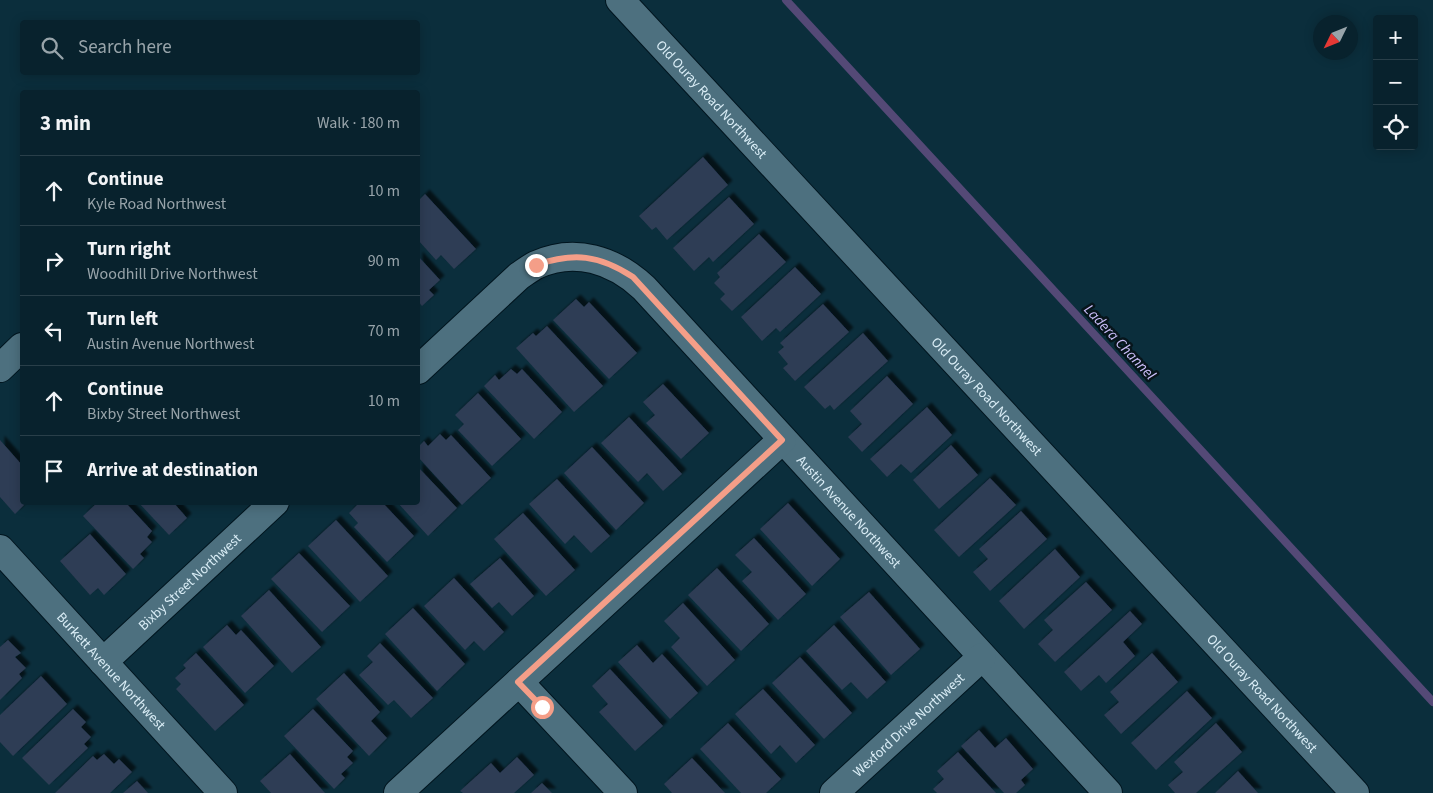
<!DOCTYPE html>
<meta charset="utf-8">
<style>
:root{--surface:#08222d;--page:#112a35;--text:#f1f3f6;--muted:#98a4aa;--line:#293f49}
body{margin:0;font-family:"Source Sans 3",sans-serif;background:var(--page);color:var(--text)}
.controls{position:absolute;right:15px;top:15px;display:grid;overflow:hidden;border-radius:5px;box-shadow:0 2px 12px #0003}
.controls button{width:45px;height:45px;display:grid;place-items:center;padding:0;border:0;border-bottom:1px solid var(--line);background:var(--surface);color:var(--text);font:25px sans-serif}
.compass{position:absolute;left:1313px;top:15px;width:45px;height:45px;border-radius:50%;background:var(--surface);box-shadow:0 2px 12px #0003;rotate:227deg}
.stop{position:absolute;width:15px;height:15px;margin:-11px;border:4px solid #f49e88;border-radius:50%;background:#fff}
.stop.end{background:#f49e88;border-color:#fff;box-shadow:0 1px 5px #0008}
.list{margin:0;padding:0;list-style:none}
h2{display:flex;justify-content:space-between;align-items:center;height:65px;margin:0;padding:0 20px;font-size:21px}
h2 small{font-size:16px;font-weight:400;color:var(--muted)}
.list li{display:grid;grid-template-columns:32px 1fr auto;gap:15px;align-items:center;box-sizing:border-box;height:70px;padding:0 20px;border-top:1px solid var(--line)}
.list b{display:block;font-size:19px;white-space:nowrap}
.list p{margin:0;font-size:16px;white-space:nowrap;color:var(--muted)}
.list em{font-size:16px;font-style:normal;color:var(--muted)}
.icon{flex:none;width:28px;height:28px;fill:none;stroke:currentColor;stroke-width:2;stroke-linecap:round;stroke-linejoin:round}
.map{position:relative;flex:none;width:1433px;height:793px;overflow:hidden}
.search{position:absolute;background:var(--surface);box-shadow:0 2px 12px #0003;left:20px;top:20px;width:400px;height:55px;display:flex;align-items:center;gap:12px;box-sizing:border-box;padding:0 18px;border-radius:5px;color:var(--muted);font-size:19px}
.panel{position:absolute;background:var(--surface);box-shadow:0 2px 12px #0003;left:20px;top:90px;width:400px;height:415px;border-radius:5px}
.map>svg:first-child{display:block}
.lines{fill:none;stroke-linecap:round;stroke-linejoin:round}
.stream{stroke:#544976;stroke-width:8}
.building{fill:#2e3c54;filter:url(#shadow)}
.minor-casing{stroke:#00151f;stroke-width:30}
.minor{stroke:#4d707f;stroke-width:28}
.route{stroke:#f49e88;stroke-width:6}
.labels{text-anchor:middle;stroke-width:5;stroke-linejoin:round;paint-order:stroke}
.street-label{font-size:14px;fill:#daedf6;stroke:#07151b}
.water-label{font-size:15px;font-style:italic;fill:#cbbef9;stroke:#07151b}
</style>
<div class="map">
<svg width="1433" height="793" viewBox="0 0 1433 793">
<defs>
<filter id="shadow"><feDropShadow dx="4.5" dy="-4.5" stdDeviation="1" flood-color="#0009"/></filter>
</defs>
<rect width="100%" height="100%" fill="#0b2e3c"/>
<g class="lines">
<path class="stream" d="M786 0 1433 702"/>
</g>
<g class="building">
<path d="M703 157 728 185 667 240 656 227 652 230 639 216Z"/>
<path d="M425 194 476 249 454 269 441 255 436 260 418 240V201Z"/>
<path d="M729 197 754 224 713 262 709 257 694 271 673 248Z"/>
<path d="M759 234 786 262 732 311 720 299 725 294 714 283 720 277 717 273Z"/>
<path d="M418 256 440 280 429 290 434 295 422 306 418 301Z"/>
<path d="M795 267 821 294 780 332 776 328 762 341 741 317Z"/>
<path d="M576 299 584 307 589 302 637 353 609 379 553 320Z"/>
<path d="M823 304 849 332 795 381 783 368 788 364 778 352 784 347 780 343Z"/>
<path d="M547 326 603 386 574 412 516 348 533 333 536 336Z"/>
<path d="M863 333 888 361 834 410 830 405 825 409 804 387Z"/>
<path d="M511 369 517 374 522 369 562 412 534 439 484 386 495 375 499 380Z"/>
<path d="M887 376 913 404 862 452 848 437 862 424 850 411Z"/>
<path d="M663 384 709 433 681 459 646 423 655 415 643 402Z"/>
<path d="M478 393 521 439 492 466 458 430 464 424 455 415Z"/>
<path d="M927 407 952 435 911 473 901 464 887 477 870 459Z"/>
<path d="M629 417 682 474 663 491 647 473 638 482 601 443Z"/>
<path d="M440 434 446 440 451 435 491 478 462 505 418 457V447L424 441 428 446Z"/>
<path d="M0 440 22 465V502H27L15 514 0 497Z"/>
<path d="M951 445 978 475 939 509 913 480Z"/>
<path d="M592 447 644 503 616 530 564 473Z"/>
<path d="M418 467 457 508 428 536 397 502H418Z"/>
<path d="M990 478 1016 505 959 557 934 530Z"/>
<path d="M557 479 610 536 591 553 574 535 565 544 529 504Z"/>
<path d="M98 502H125L152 531 147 537 152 542 140 554 144 558 133 569 83 516Z"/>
<path d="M138 502H173L187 518 169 535Z"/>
<path d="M360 502H382L414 536 387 562 354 527 358 523 349 513Z"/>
<path d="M788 503 840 559 812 586 760 529Z"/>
<path d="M1021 511 1047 539 990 591 973 572 988 559 979 549Z"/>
<path d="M523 513 575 570 546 596 494 539Z"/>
<path d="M336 520 388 576 360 602 308 546Z"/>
<path d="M90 534 126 574 104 595 98 588 90 595 60 561Z"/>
<path d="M754 538 806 594 778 620 742 581 752 572 735 555Z"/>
<path d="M1055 549 1080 577 1024 629 999 601Z"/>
<path d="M299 553 350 606 322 632 271 579Z"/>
<path d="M500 558 534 596 512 616 499 602 492 608 470 584Z"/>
<path d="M717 568 769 624 741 651 688 595Z"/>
<path d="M454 578 504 632 484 651 474 641 465 650 424 606Z"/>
<path d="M1086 582 1112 610 1055 662 1038 644 1053 630 1044 620Z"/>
<path d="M269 590 321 647 292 673 241 616Z"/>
<path d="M869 592 920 649 891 675 840 617Z"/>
<path d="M683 603 735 660 707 686 671 647 680 638 664 621Z"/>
<path d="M413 608 465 664 437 691 385 634Z"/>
<path d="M1130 611 1142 624 1123 642 1135 656 1106 683 1099 675 1081 691 1064 672Z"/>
<path d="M227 625 236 635 241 630 274 666 245 693 203 647Z"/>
<path d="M834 625 886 682 867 699 851 682 842 690 806 651Z"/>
<path d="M8 640 21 653 15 657 26 668 19 674 22 678 0 700V647Z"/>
<path d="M380 643 433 698 411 718 394 700 388 705 359 675 373 662 367 656Z"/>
<path d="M637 645 653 663 662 654 698 693 670 719 618 662Z"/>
<path d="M196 653 244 705 215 731 176 689 181 684 175 678 186 668 183 665Z"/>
<path d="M1152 653 1178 682 1121 734 1104 715 1119 702 1110 692Z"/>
<path d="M800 657 852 713 824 739 772 683Z"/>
<path d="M610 669 663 726 635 751 599 712 608 704 592 686Z"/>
<path d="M344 673 380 712 371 721 387 738 369 756 316 699Z"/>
<path d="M41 676 67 704 13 756 0 742V715Z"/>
<path d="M763 689 815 745 796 763 780 745 771 754 735 714Z"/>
<path d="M1187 691 1212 718 1156 770 1131 743Z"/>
<path d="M73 709 86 722 81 727 91 737 84 744 88 748 49 785 22 758Z"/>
<path d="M313 709 353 751 347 757 353 763 341 774 345 778 334 789 284 736Z"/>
<path d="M728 723 781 779 766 793H741L700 749Z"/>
<path d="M1216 723 1242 752 1196 793H1175L1168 785 1183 772 1174 762Z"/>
<path d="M979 730 995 748 1006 738 1033 769 1021 780 1025 785 1016 793H1004L961 746Z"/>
<path d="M958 752 996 793H937L933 789 944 779 937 771Z"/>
<path d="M104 754 114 764 119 759 132 772 110 793H55L93 756 97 760Z"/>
<path d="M290 754 325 793H271L260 781Z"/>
<path d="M517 757 534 775 514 793H463L460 791 491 763 500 773Z"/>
<path d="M692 758 725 793H672L664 784Z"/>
<path d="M1238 771 1258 793H1215Z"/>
<path d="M137 781 148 793H123Z"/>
<path d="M542 783 552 793H531Z"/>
</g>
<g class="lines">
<g class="minor-casing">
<g id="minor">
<path id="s1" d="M620 0 1355 793"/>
<path d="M0 368 22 347"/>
<path id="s2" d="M418 370 519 276C525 272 530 268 536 265 575 247 614 260 644 288L1108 793"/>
<path id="s3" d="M0 549 223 793"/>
<path id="s4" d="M103 662 275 502"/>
<path d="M519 682 623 793"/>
<path d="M398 793 782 440"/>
<path id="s5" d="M834 793 982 657"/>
</g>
</g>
<use href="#minor" class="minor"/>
</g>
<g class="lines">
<path class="route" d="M536 265C574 252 599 255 633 277L782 440 518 682 542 707"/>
</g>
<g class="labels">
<g class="street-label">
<text dy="5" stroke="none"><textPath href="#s1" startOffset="135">Old Ouray Road Northwest</textPath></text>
<text dy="5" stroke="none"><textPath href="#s1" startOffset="540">Old Ouray Road Northwest</textPath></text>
<text dy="5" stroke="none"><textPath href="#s2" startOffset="579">Austin Avenue Northwest</textPath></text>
<text dy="5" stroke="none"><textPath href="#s4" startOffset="118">Bixby Street Northwest</textPath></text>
<text dy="5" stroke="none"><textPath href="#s3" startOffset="165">Burkett Avenue Northwest</textPath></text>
<text dy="5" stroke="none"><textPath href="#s1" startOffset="945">Old Ouray Road Northwest</textPath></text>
<text dy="5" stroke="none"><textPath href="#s5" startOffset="101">Wexford Drive Northwest</textPath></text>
</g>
<g class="water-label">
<text transform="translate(1120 342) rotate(47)" y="5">Ladera Channel</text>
</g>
</g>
</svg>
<div class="controls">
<button>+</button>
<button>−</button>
<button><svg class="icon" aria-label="locate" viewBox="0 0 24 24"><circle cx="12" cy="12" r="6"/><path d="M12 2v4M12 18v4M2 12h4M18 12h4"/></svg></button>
</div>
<svg class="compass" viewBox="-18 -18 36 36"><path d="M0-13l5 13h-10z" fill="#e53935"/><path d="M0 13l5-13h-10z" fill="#98a4aa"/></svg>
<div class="stop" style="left:542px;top:707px"></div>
<div class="stop end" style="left:536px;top:265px"></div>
<div class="search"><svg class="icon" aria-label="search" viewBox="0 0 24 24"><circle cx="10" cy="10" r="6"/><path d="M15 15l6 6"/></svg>Search here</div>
<section class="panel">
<h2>3 min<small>Walk · 180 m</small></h2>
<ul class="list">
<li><svg class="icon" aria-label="ahead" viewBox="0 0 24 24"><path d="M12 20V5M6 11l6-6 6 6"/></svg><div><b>Continue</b><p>Kyle Road Northwest</p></div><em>10 m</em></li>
<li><svg class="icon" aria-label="right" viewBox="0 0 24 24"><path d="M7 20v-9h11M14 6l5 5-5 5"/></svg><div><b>Turn right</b><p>Woodhill Drive Northwest</p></div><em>90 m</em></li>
<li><svg class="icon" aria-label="left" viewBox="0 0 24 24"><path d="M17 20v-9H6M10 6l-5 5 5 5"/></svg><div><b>Turn left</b><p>Austin Avenue Northwest</p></div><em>70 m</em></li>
<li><svg class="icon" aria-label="ahead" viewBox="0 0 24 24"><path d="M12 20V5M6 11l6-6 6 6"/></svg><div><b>Continue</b><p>Bixby Street Northwest</p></div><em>10 m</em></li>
<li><svg class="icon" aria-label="arrive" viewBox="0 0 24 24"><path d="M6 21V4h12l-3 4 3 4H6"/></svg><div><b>Arrive at destination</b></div></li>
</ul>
</section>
</div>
